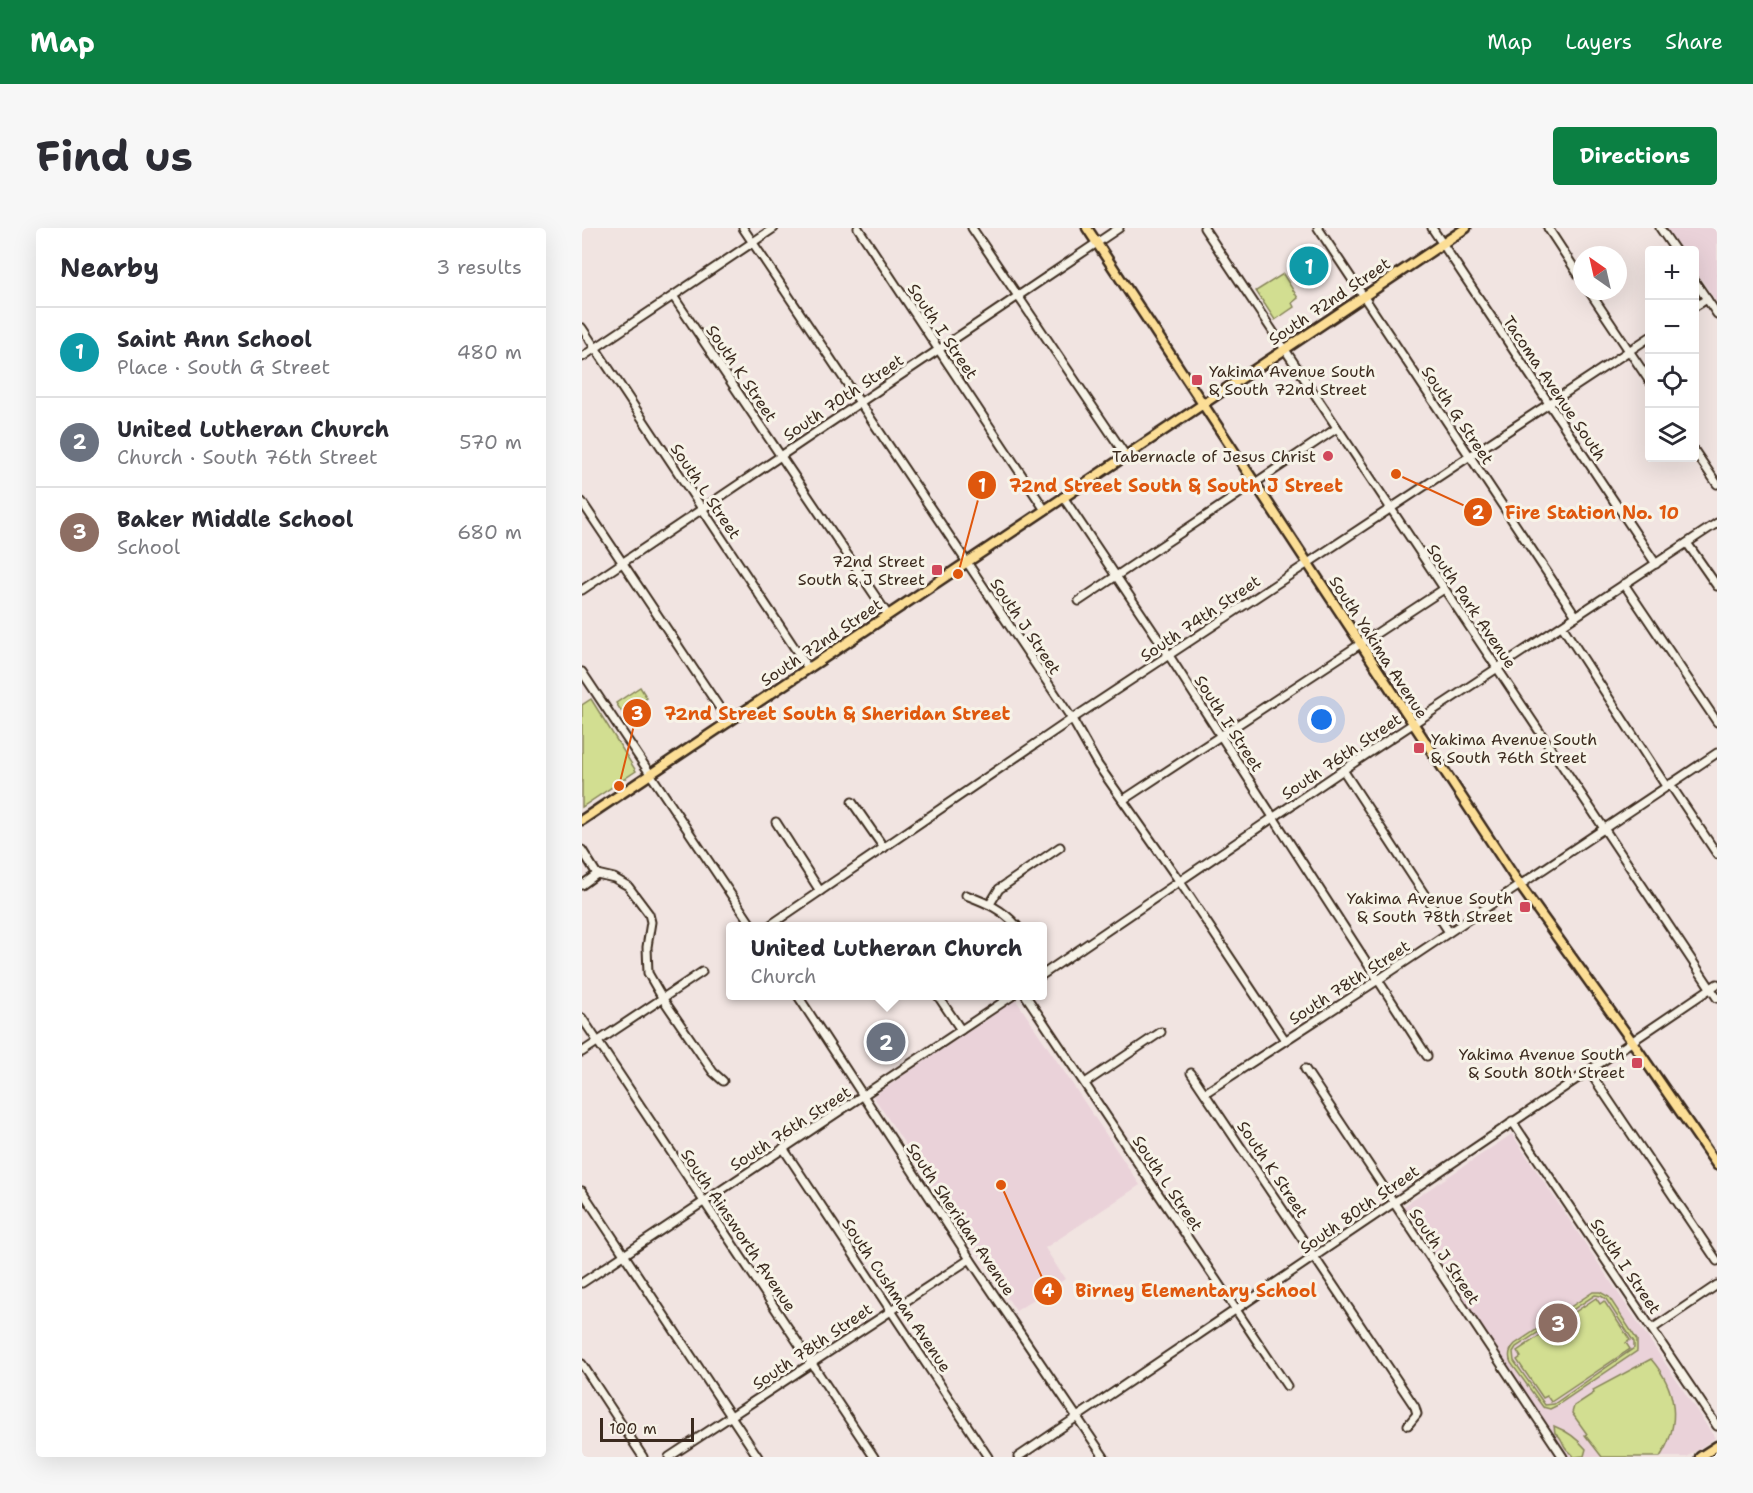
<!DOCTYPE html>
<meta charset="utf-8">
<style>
:root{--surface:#fff;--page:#f7f7f7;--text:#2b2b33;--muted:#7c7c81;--line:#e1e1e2;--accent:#0b8043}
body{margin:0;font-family:"Shantell Sans",sans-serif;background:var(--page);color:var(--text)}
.controls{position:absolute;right:18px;top:18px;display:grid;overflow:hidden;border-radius:6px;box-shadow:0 6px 24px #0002}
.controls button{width:54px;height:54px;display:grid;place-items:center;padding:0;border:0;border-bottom:2px solid var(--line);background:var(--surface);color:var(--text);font:30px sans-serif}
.compass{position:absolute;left:991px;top:18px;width:54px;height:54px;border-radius:50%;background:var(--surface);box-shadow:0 6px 24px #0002;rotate:326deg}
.scale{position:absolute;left:18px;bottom:15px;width:94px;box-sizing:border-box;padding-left:6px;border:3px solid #3b2a1e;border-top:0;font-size:16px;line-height:21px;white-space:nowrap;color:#3b2a1e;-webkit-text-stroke:4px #f7f3e8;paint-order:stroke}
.you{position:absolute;left:740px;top:492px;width:21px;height:21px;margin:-15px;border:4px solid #fff;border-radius:50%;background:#1a73e8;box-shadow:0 0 0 9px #1a73e833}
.badge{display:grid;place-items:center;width:39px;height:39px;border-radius:50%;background:var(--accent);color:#fff;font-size:20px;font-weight:700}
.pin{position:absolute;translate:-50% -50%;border:3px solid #fff;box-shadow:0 2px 6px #0006}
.popup{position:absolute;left:144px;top:694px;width:321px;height:78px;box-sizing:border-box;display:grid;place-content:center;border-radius:6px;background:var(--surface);filter:drop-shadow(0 2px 4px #0005);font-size:20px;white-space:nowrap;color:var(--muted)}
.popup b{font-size:22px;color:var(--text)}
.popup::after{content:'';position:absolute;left:50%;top:100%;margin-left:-12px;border:12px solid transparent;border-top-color:var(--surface)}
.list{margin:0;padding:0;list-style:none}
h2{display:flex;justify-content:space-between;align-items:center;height:78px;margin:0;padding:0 24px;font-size:26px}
h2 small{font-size:20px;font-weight:400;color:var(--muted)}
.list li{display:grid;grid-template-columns:39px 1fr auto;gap:18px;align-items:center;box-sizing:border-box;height:90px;padding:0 24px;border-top:2px solid var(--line)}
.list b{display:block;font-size:22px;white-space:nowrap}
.list p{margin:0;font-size:20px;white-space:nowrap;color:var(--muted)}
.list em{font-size:20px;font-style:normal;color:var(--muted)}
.icon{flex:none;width:33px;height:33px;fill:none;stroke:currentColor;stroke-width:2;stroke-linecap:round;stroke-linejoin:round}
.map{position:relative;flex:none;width:1135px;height:1229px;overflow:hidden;border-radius:6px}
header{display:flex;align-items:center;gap:36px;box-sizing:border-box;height:84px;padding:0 30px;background:var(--accent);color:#fff}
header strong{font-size:28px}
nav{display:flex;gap:33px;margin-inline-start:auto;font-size:21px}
.intro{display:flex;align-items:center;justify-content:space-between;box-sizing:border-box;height:144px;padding:0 36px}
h1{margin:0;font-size:42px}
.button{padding:15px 27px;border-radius:6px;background:var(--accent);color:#fff;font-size:21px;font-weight:700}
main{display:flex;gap:36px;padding:0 36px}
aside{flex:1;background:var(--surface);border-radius:6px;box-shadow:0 6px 24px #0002}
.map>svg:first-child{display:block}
.built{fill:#ead2d9}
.green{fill:#d2de91;stroke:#868458;stroke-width:1.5;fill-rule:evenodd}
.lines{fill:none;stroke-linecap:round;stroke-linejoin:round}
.minor-casing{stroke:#3b2a1e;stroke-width:11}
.major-casing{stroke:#3b2a1e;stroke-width:13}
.minor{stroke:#f7f3e8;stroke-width:7}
.major{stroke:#fcde96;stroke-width:8}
.poi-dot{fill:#d1495b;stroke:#f7f3e8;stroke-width:2}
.labels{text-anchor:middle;stroke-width:6;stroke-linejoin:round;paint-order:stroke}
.street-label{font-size:16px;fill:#3b2a1e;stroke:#f7f3e8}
.poi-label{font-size:16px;fill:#3b2a1e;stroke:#f7f3e8;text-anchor:end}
.leader{fill:none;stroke:#df570d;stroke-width:2}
.callout-dot{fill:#df570d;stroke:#f7f3e8;stroke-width:2}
.mark-label{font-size:18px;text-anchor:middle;font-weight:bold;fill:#fff}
.callout-label{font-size:18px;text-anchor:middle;font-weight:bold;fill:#df570d;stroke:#f7f3e8;stroke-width:6;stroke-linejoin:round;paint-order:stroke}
</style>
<header>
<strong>Map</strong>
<nav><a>Map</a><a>Layers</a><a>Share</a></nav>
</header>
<div class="intro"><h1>Find us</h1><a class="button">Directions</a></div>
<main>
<aside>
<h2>Nearby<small>3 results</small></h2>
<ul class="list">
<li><span class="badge" style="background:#0f9aa8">1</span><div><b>Saint Ann School</b><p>Place · South G Street</p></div><em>480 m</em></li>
<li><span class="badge" style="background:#6b7280">2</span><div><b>United Lutheran Church</b><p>Church · South 76th Street</p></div><em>570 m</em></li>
<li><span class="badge" style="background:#8d6e63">3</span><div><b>Baker Middle School</b><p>School</p></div><em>680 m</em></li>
</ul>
</aside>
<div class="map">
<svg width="1135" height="1229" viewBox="0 0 1135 1229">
<rect width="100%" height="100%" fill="#f1e4e1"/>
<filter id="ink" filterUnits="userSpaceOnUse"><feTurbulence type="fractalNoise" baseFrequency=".0167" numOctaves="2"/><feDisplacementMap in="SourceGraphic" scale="12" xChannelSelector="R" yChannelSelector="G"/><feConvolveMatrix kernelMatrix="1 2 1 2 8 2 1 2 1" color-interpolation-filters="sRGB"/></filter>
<g filter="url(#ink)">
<g class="built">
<path d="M1084 0H1135V75L1113 42 1112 22H1100Z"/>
<path d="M434 772 558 957 463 1020 483 1051 434 1083 291 868Z"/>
<path d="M930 906 1133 1210 1105 1229H986L819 980Z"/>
</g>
<g class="green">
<path d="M701 46 716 70 710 75 712 79 693 92 674 63Z"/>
<path d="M58 459 65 470 41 486 34 475Z"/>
<path d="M9 471 54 543 0 579V477Z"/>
<path d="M1011 1064H1018L1027 1069 1055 1112V1123L974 1178 968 1181 961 1179 929 1135C926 1128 927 1122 933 1116ZM1013 1067 1019 1068 1024 1071 1052 1114V1120L972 1176 963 1177 932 1133 931 1124 934 1119Z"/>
<path d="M1014 1070 1018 1076 1022 1073 1048 1112 1044 1115 1048 1121 969 1174 965 1168 961 1170 935 1132 939 1129 935 1123Z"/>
<path d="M1069 1131C1094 1160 1100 1195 1078 1229H1020L1003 1207 1005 1206 990 1185 992 1178 1012 1165 1011 1162Z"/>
<path d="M972 1198C985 1203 995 1210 1004 1221L1002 1228 992 1229C990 1224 986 1224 983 1219 979 1213 980 1209 973 1205Z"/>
</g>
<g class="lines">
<g class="minor-casing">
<g id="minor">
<path d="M161 0 490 491 516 537 598 654 703 812"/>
<path d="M276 0 463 282"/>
<path d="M390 0 544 228"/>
<path d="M622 0 1135 770"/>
<path d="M736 0 994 388"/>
<path d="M850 0 1074 336"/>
<path d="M966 0 1000 52"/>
<path d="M1078 0 1093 22"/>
<path d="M1112 52 1135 86"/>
<path d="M1007 63 1068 154"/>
<path d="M91 68 306 387"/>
<path d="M1112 79 1125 71"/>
<path d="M0 100 226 440"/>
<path d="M0 129 192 0"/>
<path d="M1112 222 1135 256"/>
<path d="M481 269 577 412 845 828"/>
<path d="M0 274 147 494"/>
<path d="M1105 315 1135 358"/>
<path d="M1042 356 1135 494"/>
<path d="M0 362 537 0"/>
<path d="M497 373 755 200"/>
<path d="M980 398 1084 558"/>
<path d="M0 444 170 698"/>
<path d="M761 542 867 704"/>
<path d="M1088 556 1135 626"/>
<path d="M541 572 862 361"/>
<path d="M270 574 302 620"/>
<path d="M194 594 238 663"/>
<path d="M0 622 15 646"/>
<path d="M15 646 32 650 46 658 67 686 69 694 65 719 66 745 81 771 131 844 141 853"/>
<path d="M0 657 15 646"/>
<path d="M384 667C405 675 420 681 435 698"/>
<path d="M408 676 417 661 478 619"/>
<path d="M187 698 490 491 1068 109"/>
<path d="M460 747 761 542 1135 295"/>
<path d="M216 768 388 1031 522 1229"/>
<path d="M356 768 379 802"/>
<path d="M444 768 705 1158"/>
<path d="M0 790 292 1229"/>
<path d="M0 824 120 744"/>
<path d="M723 841 981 1229"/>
<path d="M1007 843 1135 1033"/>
<path d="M609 845 833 1179 835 1186 826 1197"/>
<path d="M503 855 579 804"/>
<path d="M623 865 796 752 1135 525"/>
<path d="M930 893 1135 1198"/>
<path d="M201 920 406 1229"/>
<path d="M0 963 176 1229"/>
<path d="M0 1055 430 768"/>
<path d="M1070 1101 1135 1057"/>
<path d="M0 1136 61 1229"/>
<path d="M87 1229 388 1031"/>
<path d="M436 1229 1135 756"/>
</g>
</g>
<g class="major-casing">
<g id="major">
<path d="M505 0 937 656 1049 812 1135 937"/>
<path d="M0 592 884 0"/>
<path d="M1118 1229 1135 1218"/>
</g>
</g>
<use href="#minor" class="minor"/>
<use href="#major" class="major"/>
</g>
</g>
<g class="poi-dot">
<rect x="609" y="146" width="12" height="12" rx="3"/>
<circle cx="746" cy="228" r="6"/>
<rect x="349" y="336" width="12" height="12" rx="3"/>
<rect x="831" y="514" width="12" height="12" rx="3"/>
<rect x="937" y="673" width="12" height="12" rx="3"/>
<rect x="1049" y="829" width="12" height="12" rx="3"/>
</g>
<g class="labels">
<g class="street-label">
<text transform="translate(747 73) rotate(-34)" y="6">South 72nd Street</text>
<text transform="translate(361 103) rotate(56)" y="6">South I Street</text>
<text transform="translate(160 145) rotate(56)" y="6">South K Street</text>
<text transform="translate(973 160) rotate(56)" y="6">Tacoma Avenue South</text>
<text transform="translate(261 169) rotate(-34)" y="6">South 70th Street</text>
<text transform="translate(876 187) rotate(56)" y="6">South G Street</text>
<text transform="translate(124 263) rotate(56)" y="6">South L Street</text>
<text transform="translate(890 378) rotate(56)" y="6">South Park Avenue</text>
<text transform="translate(618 390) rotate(-34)" y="6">South 74th Street</text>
<text transform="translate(444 398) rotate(56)" y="6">South J Street</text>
<text transform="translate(239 414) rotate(-34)" y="6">South 72nd Street</text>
<text transform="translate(797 419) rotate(57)" y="6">South Yakima Avenue</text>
<text transform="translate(647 495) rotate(57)" y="6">South I Street</text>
<text transform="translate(759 528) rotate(-34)" y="6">South 76th Street</text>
<text transform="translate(767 754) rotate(-33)" y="6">South 78th Street</text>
<text transform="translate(208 900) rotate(-33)" y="6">South 76th Street</text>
<text transform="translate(691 941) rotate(56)" y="6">South K Street</text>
<text transform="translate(586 955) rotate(56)" y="6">South L Street</text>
<text transform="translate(777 981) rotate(-35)" y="6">South 80th Street</text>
<text transform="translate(379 991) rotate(56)" y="6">South Sheridan Avenue</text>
<text transform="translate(157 1002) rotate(56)" y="6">South Ainsworth Avenue</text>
<text transform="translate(863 1028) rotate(56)" y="6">South J Street</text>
<text transform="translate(1044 1038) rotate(56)" y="6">South I Street</text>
<text transform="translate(315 1067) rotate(56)" y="6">South Cushman Avenue</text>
<text transform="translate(230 1118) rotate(-34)" y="6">South 78th Street</text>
</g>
<g class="poi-label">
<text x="627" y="149" text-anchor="start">Yakima Avenue South<tspan x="627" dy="18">&amp; South 72nd Street</tspan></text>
<text x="734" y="234">Tabernacle of Jesus Christ</text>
<text x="343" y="339">72nd Street<tspan x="343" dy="18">South &amp; J Street</tspan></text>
<text x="849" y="517" text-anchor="start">Yakima Avenue South<tspan x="849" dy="18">&amp; South 76th Street</tspan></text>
<text x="931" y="676">Yakima Avenue South<tspan x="931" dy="18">&amp; South 78th Street</tspan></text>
<text x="1043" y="832">Yakima Avenue South<tspan x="1043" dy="18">&amp; South 80th Street</tspan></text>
</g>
</g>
<path class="leader" d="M376 346L400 257M814 246L896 284M37 558L55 485M419 957L466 1063"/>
<g class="callout-dot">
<circle cx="376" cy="346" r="6"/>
<circle cx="814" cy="246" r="6"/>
<circle cx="37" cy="558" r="6"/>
<circle cx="419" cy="957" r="6"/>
<circle cx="400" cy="257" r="15"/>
<circle cx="896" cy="284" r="15"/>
<circle cx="55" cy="485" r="15"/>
<circle cx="466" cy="1063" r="15"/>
</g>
<g class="mark-label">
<text x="400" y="264">1</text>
<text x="896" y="291">2</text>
<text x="55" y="492">3</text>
<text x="466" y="1069">4</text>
</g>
<g class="callout-label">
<text x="594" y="264">72nd Street South &amp; South J Street</text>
<text x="1010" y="291">Fire Station No. 10</text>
<text x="255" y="492">72nd Street South &amp; Sheridan Street</text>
<text x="614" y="1069">Birney Elementary School</text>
</g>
</svg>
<div class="controls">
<button>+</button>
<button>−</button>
<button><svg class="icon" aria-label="locate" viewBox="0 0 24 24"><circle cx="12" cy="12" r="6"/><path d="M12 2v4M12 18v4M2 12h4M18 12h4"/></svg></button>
<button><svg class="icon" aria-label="layers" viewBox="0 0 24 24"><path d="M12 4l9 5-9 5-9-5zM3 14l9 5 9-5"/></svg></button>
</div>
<svg class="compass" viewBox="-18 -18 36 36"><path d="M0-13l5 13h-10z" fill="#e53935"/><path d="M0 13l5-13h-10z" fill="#7c7c81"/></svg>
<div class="scale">100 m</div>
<div class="you"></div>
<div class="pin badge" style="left:727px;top:38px;background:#0f9aa8">1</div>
<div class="pin badge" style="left:304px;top:814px;background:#6b7280">2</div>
<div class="popup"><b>United Lutheran Church</b>Church</div>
<div class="pin badge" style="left:976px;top:1095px;background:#8d6e63">3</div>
</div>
</main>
